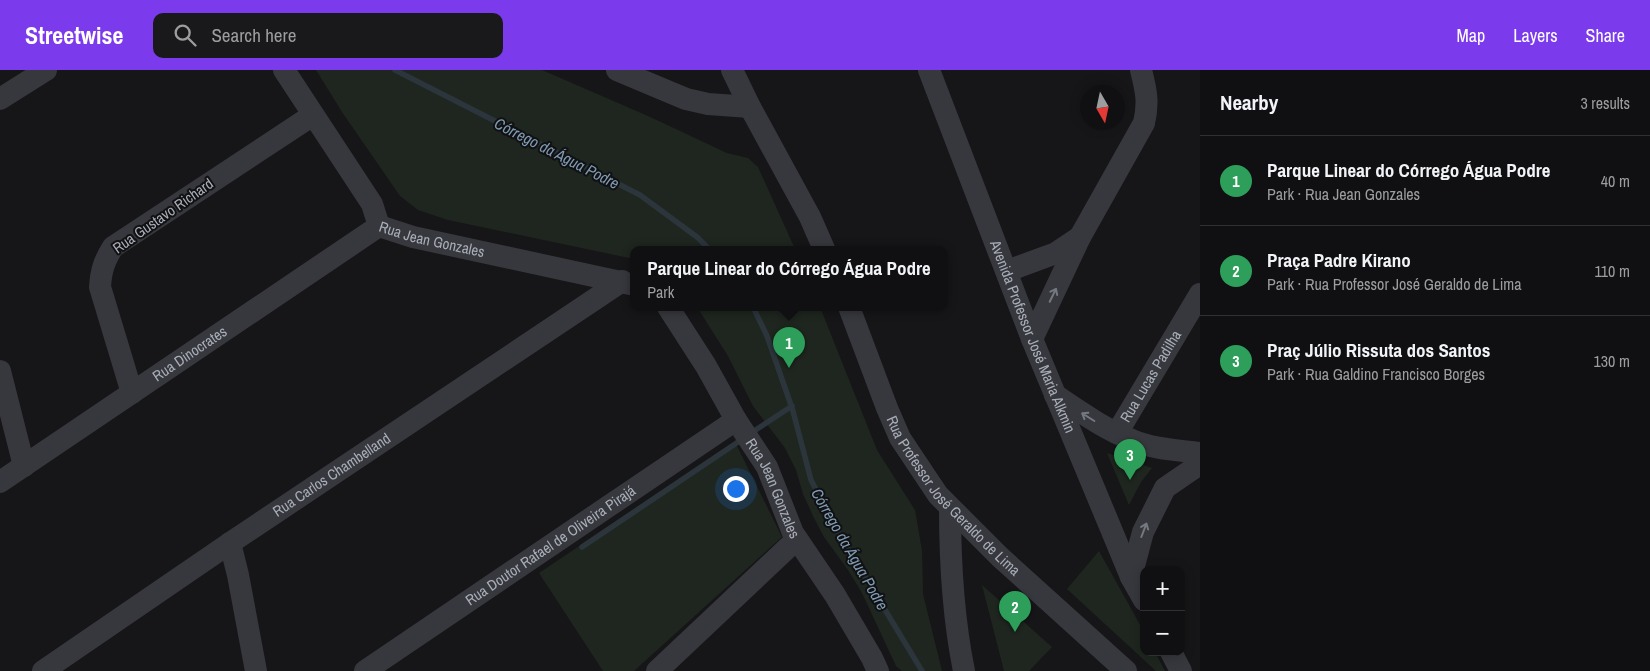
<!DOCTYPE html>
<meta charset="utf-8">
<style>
:root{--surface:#101012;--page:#19191b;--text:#f1f3f6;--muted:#9c9d9f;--line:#303032;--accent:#7c3aed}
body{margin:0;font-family:"Archivo Narrow",sans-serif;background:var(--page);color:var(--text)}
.controls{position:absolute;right:15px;bottom:15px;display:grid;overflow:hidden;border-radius:10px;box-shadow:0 2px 12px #0003}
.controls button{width:45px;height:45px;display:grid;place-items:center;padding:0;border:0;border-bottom:1px solid var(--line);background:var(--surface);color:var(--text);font:25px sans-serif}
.compass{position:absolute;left:1080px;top:15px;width:45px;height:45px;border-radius:50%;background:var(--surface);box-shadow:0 2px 12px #0003;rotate:171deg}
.you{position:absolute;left:735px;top:418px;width:18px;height:18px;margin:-12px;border:4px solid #fff;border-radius:50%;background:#1a73e8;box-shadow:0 0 0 8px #1a73e833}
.badge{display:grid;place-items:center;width:32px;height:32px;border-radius:50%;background:var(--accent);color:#fff;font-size:16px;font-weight:700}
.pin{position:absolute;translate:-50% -41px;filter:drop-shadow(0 1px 2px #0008)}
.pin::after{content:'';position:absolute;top:26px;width:18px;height:15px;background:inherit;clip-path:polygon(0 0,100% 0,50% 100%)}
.popup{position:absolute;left:630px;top:176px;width:318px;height:65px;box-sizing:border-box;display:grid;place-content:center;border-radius:10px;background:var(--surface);filter:drop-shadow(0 1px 4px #0005);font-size:16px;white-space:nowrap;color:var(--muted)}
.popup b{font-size:19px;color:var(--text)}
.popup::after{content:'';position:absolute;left:50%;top:100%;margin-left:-10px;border:10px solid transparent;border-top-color:var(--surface)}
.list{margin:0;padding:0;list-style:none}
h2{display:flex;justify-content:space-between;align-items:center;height:65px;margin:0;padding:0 20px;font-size:21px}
h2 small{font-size:16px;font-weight:400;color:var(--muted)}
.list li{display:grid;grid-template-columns:32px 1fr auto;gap:15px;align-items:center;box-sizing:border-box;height:90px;padding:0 20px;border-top:1px solid var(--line)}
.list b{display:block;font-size:19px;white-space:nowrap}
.list p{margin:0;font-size:16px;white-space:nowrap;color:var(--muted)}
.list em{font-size:16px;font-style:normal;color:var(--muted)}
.icon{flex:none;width:28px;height:28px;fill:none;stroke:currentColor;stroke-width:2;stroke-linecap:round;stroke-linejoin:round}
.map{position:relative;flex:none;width:1200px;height:601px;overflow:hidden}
header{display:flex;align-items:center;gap:30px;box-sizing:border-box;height:70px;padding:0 25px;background:var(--accent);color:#fff}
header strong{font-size:24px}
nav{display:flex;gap:28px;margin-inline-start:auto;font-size:18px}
.search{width:350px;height:45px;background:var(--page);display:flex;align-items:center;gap:12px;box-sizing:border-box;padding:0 18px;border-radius:10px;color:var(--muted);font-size:19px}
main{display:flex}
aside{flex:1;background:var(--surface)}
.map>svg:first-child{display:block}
.green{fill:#1e261f}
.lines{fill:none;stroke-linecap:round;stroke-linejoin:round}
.stream{stroke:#2c353c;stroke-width:5.5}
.minor{stroke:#37383d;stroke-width:22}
.oneway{stroke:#757881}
.labels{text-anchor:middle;stroke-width:4;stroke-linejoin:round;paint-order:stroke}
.street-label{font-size:15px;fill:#a8adb8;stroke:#111113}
.water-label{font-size:16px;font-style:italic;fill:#7f9bb3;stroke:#111113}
</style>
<header>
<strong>Streetwise</strong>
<div class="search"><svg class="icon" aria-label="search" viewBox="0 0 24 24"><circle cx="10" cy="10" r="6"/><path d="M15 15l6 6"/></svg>Search here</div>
<nav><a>Map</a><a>Layers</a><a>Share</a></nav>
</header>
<main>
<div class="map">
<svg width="1200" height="601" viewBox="0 0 1200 601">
<rect width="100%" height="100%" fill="#161618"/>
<g class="green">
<path d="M316 0H542L648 46 727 83 748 88 758 97 795 179H634V189L448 150 418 140 400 126 342 42Z"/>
<path d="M697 237H820L877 380 915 440 922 480 923 524 942 601H902L896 596 862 523 848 500 824 467 813 446 803 424 796 400 785 378 753 336 728 286Z"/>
<path d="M735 372 782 467 634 601H603L539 503Z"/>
<path d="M1107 383 1152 398 1141 412 1129 435Z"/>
<path d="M1099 481 1144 562V582H1155L1165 601H1156L1067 519Z"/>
<path d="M982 515 1052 577 1029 601H1004Z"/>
</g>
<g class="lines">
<g class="stream">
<path d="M395 0 640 125 697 167 709 179"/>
<path d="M753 237 767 266 793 341 811 410 841 467 922 601"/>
<path d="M751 363 792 336"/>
<path d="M582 477 744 368"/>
</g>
<g class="minor">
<path id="s1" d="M284 0 372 134 379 156 413 167 630 214"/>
<path d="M617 0 686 29 708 34 750 37"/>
<path d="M732 0 750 37 810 147 824 179"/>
<path id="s2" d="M929 0 1032 269 1131 507 1144 530"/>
<path d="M0 29 46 0"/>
<path d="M1007 201 1056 183 1080 167"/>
<path id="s3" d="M668 237 706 296 736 350 767 397 793 463 835 525 872 588 878 601"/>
<path id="s4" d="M849 237 887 338 900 368 938 425 1000 487 1126 601"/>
<path d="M1032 269 1080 167 1144 53C1149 32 1146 20 1141 0"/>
<path d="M0 301 24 396"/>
<path d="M132 323 100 217C101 201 104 191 113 177L313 45"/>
<path d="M1055 325C1079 341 1104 359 1132 370 1153 379 1177 380 1200 383"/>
<path id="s5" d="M1117 363 1200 224"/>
<path id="s6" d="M0 412 379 156"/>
<path d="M950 438C950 493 953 547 964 601"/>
<path d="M230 473 238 505 256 601"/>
<path d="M1131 507 1143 462 1165 418 1200 394"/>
<path d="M1171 582 1181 601"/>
<path id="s7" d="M43 601 230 473 622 211"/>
<path id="s8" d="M365 601 736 350"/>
<path d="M657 601 797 469"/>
</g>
</g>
<defs><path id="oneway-shaft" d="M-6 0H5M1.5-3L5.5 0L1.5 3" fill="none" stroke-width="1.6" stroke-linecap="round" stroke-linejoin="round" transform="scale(1.25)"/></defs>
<g class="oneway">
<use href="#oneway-shaft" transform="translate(1053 225) rotate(-64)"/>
<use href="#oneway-shaft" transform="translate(1088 347) rotate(-148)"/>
<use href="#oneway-shaft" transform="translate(1144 460) rotate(-69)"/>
</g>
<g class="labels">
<g class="street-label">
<text transform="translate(163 146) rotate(-35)" y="5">Rua Gustavo Richard</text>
<text dy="5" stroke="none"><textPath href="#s1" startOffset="238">Rua Jean Gonzales</textPath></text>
<text dy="5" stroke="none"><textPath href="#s2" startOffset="286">Avenida Professor José Maria Alkmin</textPath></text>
<text dy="5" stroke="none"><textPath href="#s6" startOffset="229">Rua Dinocrates</textPath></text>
<text dy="5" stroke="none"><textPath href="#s5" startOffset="66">Rua Lucas Padilha</textPath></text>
<text dy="5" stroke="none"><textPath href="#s7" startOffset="349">Rua Carlos Chambelland</textPath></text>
<text dy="5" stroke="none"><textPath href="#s3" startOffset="210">Rua Jean Gonzales</textPath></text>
<text dy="5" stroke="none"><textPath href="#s4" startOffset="219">Rua Professor José Geraldo de Lima</textPath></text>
<text dy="5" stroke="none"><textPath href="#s8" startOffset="224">Rua Doutor Rafael de Oliveira Pirajá</textPath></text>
</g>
<g class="water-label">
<text transform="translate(557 83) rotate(27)" y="6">Córrego da Água Podre</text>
<text transform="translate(850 479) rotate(60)" y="6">Córrego da Água Podre</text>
</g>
</g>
</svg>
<div class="controls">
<button>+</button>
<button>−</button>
</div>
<svg class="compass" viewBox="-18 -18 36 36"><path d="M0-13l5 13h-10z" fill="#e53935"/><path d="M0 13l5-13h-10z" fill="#9c9d9f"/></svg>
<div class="you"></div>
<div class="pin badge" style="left:789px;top:298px;background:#2e9e5b">1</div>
<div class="popup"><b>Parque Linear do Córrego Água Podre</b>Park</div>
<div class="pin badge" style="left:1015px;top:562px;background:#2e9e5b">2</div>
<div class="pin badge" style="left:1130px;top:410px;background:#2e9e5b">3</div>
</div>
<aside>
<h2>Nearby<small>3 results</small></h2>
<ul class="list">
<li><span class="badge" style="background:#2e9e5b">1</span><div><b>Parque Linear do Córrego Água Podre</b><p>Park · Rua Jean Gonzales</p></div><em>40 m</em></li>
<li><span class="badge" style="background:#2e9e5b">2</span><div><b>Praça Padre Kirano</b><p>Park · Rua Professor José Geraldo de Lima</p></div><em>110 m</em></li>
<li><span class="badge" style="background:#2e9e5b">3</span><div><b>Praç Júlio Rissuta dos Santos</b><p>Park · Rua Galdino Francisco Borges</p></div><em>130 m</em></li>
</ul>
</aside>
</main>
